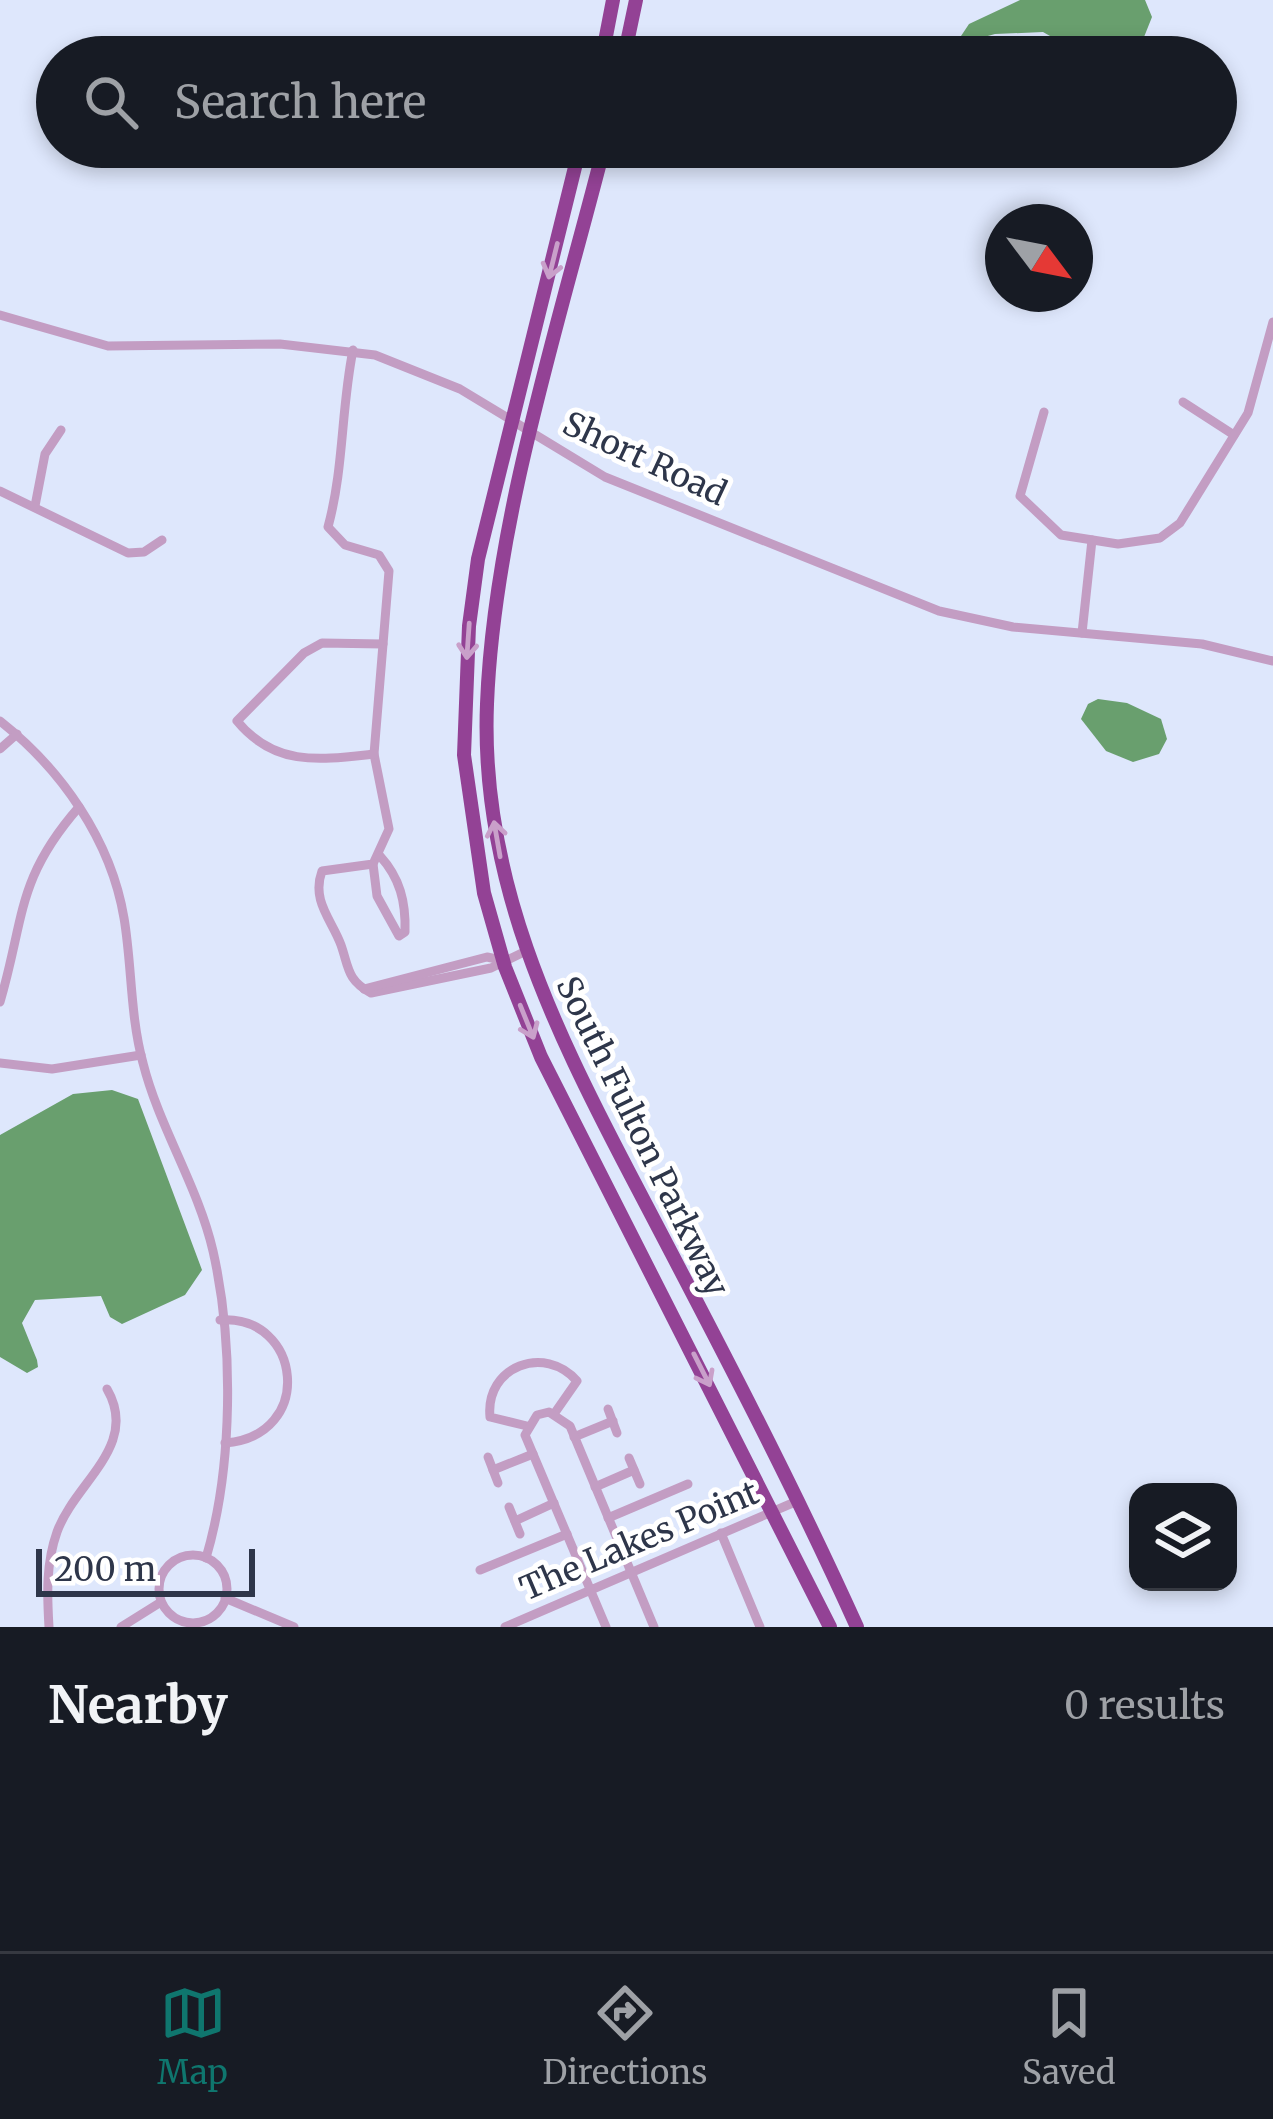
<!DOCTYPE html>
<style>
:root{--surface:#171b24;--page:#20242c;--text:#f1f3f6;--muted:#9ea1a6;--line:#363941;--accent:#0f766e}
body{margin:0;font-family:Merriweather,serif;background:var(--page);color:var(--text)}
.controls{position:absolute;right:36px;bottom:36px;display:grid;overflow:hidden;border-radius:24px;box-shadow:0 6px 18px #0003}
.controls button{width:108px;height:108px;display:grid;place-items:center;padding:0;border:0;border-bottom:3px solid var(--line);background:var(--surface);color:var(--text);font:60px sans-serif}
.compass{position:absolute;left:985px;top:204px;width:108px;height:108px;border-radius:50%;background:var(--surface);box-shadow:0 6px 18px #0003;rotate:122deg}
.scale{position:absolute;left:36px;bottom:30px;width:219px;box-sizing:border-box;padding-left:12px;border:6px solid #2e364a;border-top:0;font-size:33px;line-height:42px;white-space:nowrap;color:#2e364a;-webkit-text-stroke:9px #fff;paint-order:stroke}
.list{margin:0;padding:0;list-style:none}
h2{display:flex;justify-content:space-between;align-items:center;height:156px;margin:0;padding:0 48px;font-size:51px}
h2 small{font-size:39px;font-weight:400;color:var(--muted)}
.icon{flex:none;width:66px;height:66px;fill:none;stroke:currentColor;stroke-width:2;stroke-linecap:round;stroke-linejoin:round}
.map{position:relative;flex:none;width:1273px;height:1627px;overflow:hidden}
.search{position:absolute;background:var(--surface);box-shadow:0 6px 18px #0003;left:36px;right:36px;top:36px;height:132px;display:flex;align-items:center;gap:30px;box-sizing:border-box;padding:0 42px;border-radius:66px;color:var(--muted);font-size:45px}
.sheet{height:324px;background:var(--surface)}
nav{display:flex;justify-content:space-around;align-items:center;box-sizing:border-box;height:168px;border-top:3px solid var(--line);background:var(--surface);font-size:33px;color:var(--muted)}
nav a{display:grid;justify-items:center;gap:6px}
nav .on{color:var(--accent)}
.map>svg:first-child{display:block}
.water{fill:#699f6e}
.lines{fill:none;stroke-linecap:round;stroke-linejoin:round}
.minor{stroke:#c39dc3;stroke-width:9}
.highway{stroke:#934295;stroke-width:14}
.oneway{stroke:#c9a0ca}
.labels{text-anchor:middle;stroke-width:10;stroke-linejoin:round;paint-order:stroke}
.street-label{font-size:33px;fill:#2e364a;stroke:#fff}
</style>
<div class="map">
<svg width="1273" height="1627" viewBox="0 0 1273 1627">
<rect width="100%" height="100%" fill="#dee7fc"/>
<g class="water">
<path d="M1020 0H1145L1152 17 1136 57H1087L1043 32 995 34 955 45 969 24Z"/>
<path d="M1098 699 1127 703 1161 719 1167 739 1159 754 1133 762 1106 751 1081 719 1088 704Z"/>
<path d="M112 1090 138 1099 202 1270 185 1295 122 1324 110 1317 101 1296 35 1300 22 1323 37 1360 38 1367 27 1373 0 1357V1135L73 1094Z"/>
</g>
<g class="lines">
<g class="minor">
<path d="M0 315 108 346 280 344 375 355 460 389 605 477 939 611 1013 627 1202 644 1273 661"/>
<path d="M353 350C341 409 344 468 328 527L345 545 379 555 389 571 374 754 389 829 373 864 322 871C311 901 332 920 341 945 349 968 347 980 371 993L491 968 524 952"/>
<path d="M1183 402 1234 435"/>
<path d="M1044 412 1020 496 1061 535 1118 544 1160 538 1180 523 1248 413 1273 322"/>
<path d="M0 491 128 553 144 552 162 540"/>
<path d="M35 506 45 454 61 430"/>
<path d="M1082 633 1092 540"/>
<path d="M0 721C61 769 111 840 124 918 132 965 130 1016 143 1063 159 1127 198 1186 213 1251 234 1344 233 1467 206 1558"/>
<path d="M0 749 17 734"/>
<path d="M374 754C320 760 275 767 237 721L304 653 322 643 383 644"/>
<path d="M373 864 377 896 399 936 405 932C406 902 400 878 380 856"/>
<path d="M364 989 487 957 501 960"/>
<path d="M0 1002C25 917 16 879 79 807"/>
<path d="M0 1063 52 1069 141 1055"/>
<path d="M220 1320C302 1314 316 1436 225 1443"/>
<path d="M608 1409 617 1433"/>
<path d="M527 1426 490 1417C485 1366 545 1344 577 1381L554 1414"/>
<path d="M574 1437 613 1421"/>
<path d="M488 1457 498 1483"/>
<path d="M629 1458 640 1484"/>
<path d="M493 1470 533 1454"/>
<path d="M595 1487 634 1470"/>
<path d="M509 1507 520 1534"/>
<path d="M608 1518 688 1484"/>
<path d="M515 1521 554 1503"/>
<path d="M721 1533 760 1627"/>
<circle cx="193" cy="1589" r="34"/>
<path d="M480 1570 567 1534"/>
<path d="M225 1598 294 1627"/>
<path d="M49 1627C47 1594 46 1563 57 1532 75 1482 140 1446 107 1389"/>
<path d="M121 1627 161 1602"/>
<path d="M505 1627 795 1502"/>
<path d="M606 1627 525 1435 537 1415 549 1412 570 1426 654 1627"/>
</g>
<g class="highway">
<path d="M602 57 613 0"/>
<path d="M624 57 636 0"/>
<path d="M580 147 478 559 469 626 464 755 484 893 505 967 541 1057 830 1627"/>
<path d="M604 147C559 324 494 523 487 704 480 877 552 1025 630 1174 708 1323 788 1474 857 1627"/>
</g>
</g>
<defs><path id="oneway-shaft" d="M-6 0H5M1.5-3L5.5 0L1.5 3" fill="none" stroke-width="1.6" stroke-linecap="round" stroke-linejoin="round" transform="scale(3)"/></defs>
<g class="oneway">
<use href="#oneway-shaft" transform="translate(553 261) rotate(104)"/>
<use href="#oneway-shaft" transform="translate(468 641) rotate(94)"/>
<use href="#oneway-shaft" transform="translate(497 839) rotate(-100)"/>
<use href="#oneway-shaft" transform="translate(527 1022) rotate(68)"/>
<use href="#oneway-shaft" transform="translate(702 1370) rotate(63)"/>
</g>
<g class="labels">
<g class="street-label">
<text transform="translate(645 458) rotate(25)" y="12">Short Road</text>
<text transform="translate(643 1136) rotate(64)" y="12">South Fulton Parkway</text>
<text transform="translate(639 1540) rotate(-23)" y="12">The Lakes Point</text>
</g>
</g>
</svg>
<div class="controls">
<button><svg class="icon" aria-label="layers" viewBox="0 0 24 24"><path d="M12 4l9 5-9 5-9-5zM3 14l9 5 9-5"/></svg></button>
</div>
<svg class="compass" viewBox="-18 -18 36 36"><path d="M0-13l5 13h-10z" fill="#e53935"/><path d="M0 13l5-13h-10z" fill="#9ea1a6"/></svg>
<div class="scale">200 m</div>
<div class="search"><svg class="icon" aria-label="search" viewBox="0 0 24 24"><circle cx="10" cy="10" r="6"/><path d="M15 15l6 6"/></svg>Search here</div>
</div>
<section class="sheet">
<h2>Nearby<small>0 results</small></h2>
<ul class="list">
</ul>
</section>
<nav>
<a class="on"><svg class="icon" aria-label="map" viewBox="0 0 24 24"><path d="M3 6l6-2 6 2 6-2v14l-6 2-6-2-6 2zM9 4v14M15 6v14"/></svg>Map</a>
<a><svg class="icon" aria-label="directions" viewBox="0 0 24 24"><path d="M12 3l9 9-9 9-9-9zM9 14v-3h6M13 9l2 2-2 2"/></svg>Directions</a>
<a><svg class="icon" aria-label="saved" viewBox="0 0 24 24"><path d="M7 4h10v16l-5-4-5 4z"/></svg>Saved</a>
</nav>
